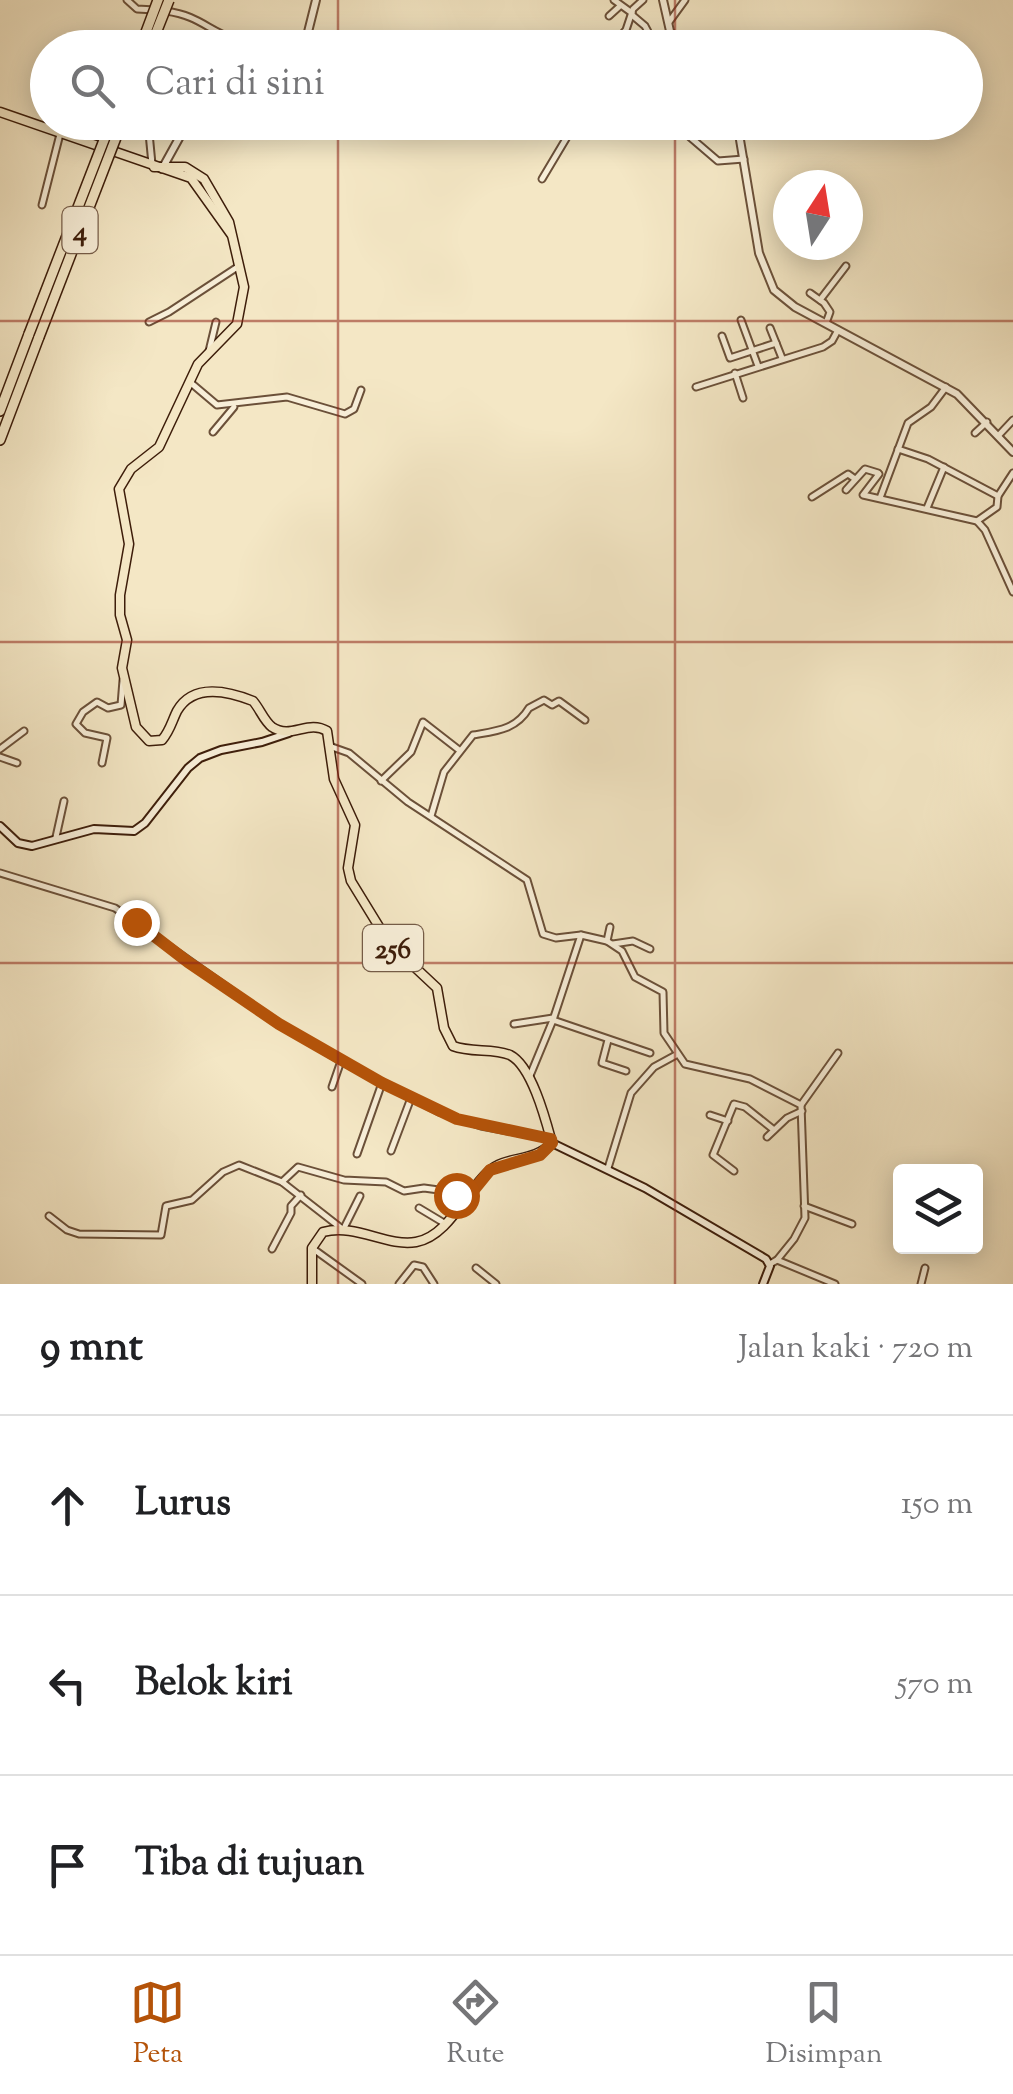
<!DOCTYPE html>
<html lang="id">
<meta charset="utf-8">
<style>
:root{--surface:#fff;--page:#f6f6f6;--text:#202124;--muted:#757577;--line:#e0e0e0;--accent:#b45309}
body{margin:0;font-family:"Sorts Mill Goudy",serif;background:var(--page);color:var(--text)}
.controls{position:absolute;right:30px;bottom:30px;display:grid;overflow:hidden;border-radius:10px;box-shadow:0 5px 25px #0003}
.controls button{width:90px;height:90px;display:grid;place-items:center;padding:0;border:0;border-bottom:2px solid var(--line);background:var(--surface);color:var(--text);font:50px sans-serif}
.compass{position:absolute;left:773px;top:170px;width:90px;height:90px;border-radius:50%;background:var(--surface);box-shadow:0 5px 25px #0003;rotate:12deg}
.stop{position:absolute;width:30px;height:30px;margin:-22px;border:8px solid #b45309;border-radius:50%;background:#fff}
.stop.end{background:#b45309;border-color:#fff;box-shadow:0 2px 10px #0008}
.list{margin:0;padding:0;list-style:none}
h2{display:flex;justify-content:space-between;align-items:center;height:130px;margin:0;padding:0 40px;font-size:42px}
h2 small{font-size:32px;font-weight:400;color:var(--muted)}
.list li{display:grid;grid-template-columns:65px 1fr auto;gap:30px;align-items:center;box-sizing:border-box;height:180px;padding:0 40px;border-top:2px solid var(--line)}
.list b{display:block;font-size:38px;white-space:nowrap}
.list em{font-size:32px;font-style:normal;color:var(--muted)}
.icon{flex:none;width:55px;height:55px;fill:none;stroke:currentColor;stroke-width:2;stroke-linecap:round;stroke-linejoin:round}
.map{position:relative;flex:none;width:1013px;height:1284px;overflow:hidden}
.search{position:absolute;background:var(--surface);box-shadow:0 5px 25px #0003;left:30px;right:30px;top:30px;height:110px;display:flex;align-items:center;gap:25px;box-sizing:border-box;padding:0 35px;border-radius:55px;color:var(--muted);font-size:38px}
.sheet{height:670px;background:var(--surface)}
nav{display:flex;justify-content:space-around;align-items:center;box-sizing:border-box;height:140px;border-top:2px solid var(--line);background:var(--surface);font-size:28px;color:var(--muted)}
nav a{display:grid;justify-items:center;gap:5px}
nav .on{color:var(--accent)}
.map>svg:first-child{display:block}
.lines{fill:none;stroke-linecap:round;stroke-linejoin:round}
.minor-casing{stroke:#6b5039;stroke-width:9}
.tertiary-casing{stroke:#6b5039;stroke-width:10}
.secondary-casing{stroke:#3d1d0a;stroke-width:10}
.primary-casing{stroke:#3d1d0a;stroke-width:11}
.motorway-casing{stroke:#3d1d0a;stroke-width:12}
.minor{stroke:#f8efd9;stroke-width:5}
.tertiary{stroke:#f8efd9;stroke-width:6}
.secondary{stroke:#f8efd9;stroke-width:6}
.primary{stroke:#f4e7c5;stroke-width:8}
.motorway{stroke:#f4e7c5;stroke-width:9}
.motorway-bridge-casing{stroke:#3d1d0a;stroke-width:12;stroke-linecap:butt}
.motorway-bridge{stroke:#f4e7c5;stroke-width:9}
.route{stroke:#b45309;stroke-width:12}
.grid{fill:none;stroke:#8f2418;stroke-width:2.5;stroke-opacity:0.55}
.labels{text-anchor:middle;stroke-width:9;stroke-linejoin:round;paint-order:stroke}
.shield{fill:#f8efd9;stroke:#755c48;stroke-width:2.5}
.shield-label{font-size:28px;font-weight:bold;fill:#3d1d0a}
</style>
<div class="map">
<svg width="1013" height="1284" viewBox="0 0 1013 1284">
<rect width="100%" height="100%" fill="#f4e7c5"/>
<filter id="stains"><feTurbulence type="fractalNoise" baseFrequency=".002" numOctaves="4"/><feColorMatrix values="0 0 0 0 .2 0 0 0 0 .09 0 0 0 0 .02 0 0 0 .5 -.17"/></filter>
<radialGradient id="worn" r=".72"><stop offset=".6" stop-color="#630" stop-opacity="0"/><stop offset="1" stop-color="#630" stop-opacity=".3"/></radialGradient>
<g class="lines">
<g class="minor-casing">
<g id="minor">
<path d="M127 0 137 9 155 10"/>
<path d="M614 0 632 13"/>
<path d="M166 11C200 16 207 30 234 39 250 45 267 42 283 41L287 42 288 48"/>
<path d="M632 15 645 26 653 41 650 48"/>
<path d="M609 16 620 6"/>
<path d="M669 22 685 0"/>
<path d="M609 48 626 30 633 9 643 0"/>
<path d="M646 122 683 131 718 161 744 159"/>
<path d="M152 164 149 133 154 122"/>
<path d="M542 179 576 122"/>
<path d="M42 205 60 134"/>
<path d="M810 293 824 303 830 312 826 323"/>
<path d="M820 300 846 266"/>
<path d="M741 320 758 366"/>
<path d="M149 322 169 312 239 266"/>
<path d="M770 328 782 358"/>
<path d="M722 336 730 358 776 343"/>
<path d="M209 351 216 322"/>
<path d="M735 373 743 398"/>
<path d="M191 383 217 405 287 397 345 414 354 409 361 390"/>
<path d="M696 387 823 347 832 341 838 330"/>
<path d="M213 432 234 407"/>
<path d="M975 433 987 422"/>
<path d="M998 436 1013 420"/>
<path d="M898 449 928 459 998 496"/>
<path d="M1013 473 998 496 997 507 977 521 985 530 1013 592"/>
<path d="M879 474 863 495 977 521"/>
<path d="M846 490 865 469 878 473"/>
<path d="M812 497 848 474 855 479"/>
<path d="M880 498 908 423 931 407 946 387"/>
<path d="M927 508 944 467"/>
<path d="M332 747 349 753 408 802 527 880 543 934 556 938 581 935 607 941 622 951 635 977 663 992 664 1033 685 1064 750 1079 801 1105 805 1218 794 1239 777 1260 770 1264"/>
<path d="M0 749 24 731"/>
<path d="M0 757 17 763"/>
<path d="M102 763 107 738 85 733 76 724 83 712 97 702 108 708 121 705 123 680"/>
<path d="M381 781 411 752 423 722 459 750"/>
<path d="M431 816 444 772 473 735C496 731 516 730 529 708L544 700 552 705 559 701 585 720"/>
<path d="M56 837 64 801"/>
<path d="M0 873 115 908 279 1024 341 1061 439 1112 481 1126 551 1139"/>
<path d="M607 941 610 927"/>
<path d="M613 944 633 941 650 949"/>
<path d="M553 1020 581 935"/>
<path d="M514 1024 553 1018"/>
<path d="M608 1040 602 1063 626 1071"/>
<path d="M529 1078 553 1020 650 1053"/>
<path d="M332 1087 341 1061"/>
<path d="M801 1105 838 1053"/>
<path d="M710 1115 728 1121"/>
<path d="M767 1137 787 1118 802 1111"/>
<path d="M391 1151 411 1098"/>
<path d="M357 1154 382 1083"/>
<path d="M608 1168 631 1093 654 1067 676 1055"/>
<path d="M734 1171 713 1155 734 1104 745 1107 774 1130"/>
<path d="M282 1182 298 1167 344 1180 386 1182 404 1191 424 1188 446 1191 464 1201"/>
<path d="M804 1206 852 1224"/>
<path d="M419 1208 444 1223"/>
<path d="M49 1216 67 1230 79 1234 161 1235 166 1206 192 1200 223 1172 239 1165 282 1182 341 1228"/>
<path d="M344 1228 360 1196"/>
<path d="M312 1248 362 1284"/>
<path d="M272 1249 291 1213V1206L301 1195"/>
<path d="M777 1260 835 1284"/>
<path d="M476 1268 496 1284"/>
<path d="M399 1284 414 1265 423 1267 434 1284"/>
<path d="M921 1284 925 1268"/>
</g>
</g>
<g class="tertiary-casing">
<g id="tertiary">
<path d="M663 0 670 31 683 48"/>
<path d="M304 48 316 0"/>
<path d="M737 122 759 253 774 290 795 307 957 394 1013 452"/>
<path d="M162 169 188 122"/>
</g>
</g>
<g class="secondary-casing">
<g id="secondary">
<path d="M0 826 18 843 32 846 94 829 134 831 145 823 188 768 200 758 221 750 262 742 289 733"/>
<path d="M552 1143 645 1188 766 1259 770 1266 763 1284"/>
</g>
</g>
<g class="primary-casing">
<g id="primary">
<path d="M0 112 191 178 231 234"/>
<path d="M154 167H185L204 179 229 222 244 287 237 324 198 364 159 447 131 469 119 489 129 544 120 595V615L127 640 122 668 136 727 149 741 162 740C170 731 172 721 177 711 193 683 228 691 253 701 260 709 264 721 272 727 291 740 308 719 327 731L334 779 355 825 348 868 351 881 389 943 437 988 444 1028 453 1046C471 1053 493 1048 510 1055 532 1066 546 1121 552 1143 533 1163 507 1155 489 1171 466 1191 449 1236 416 1242 386 1247 356 1223 323 1232L312 1248V1284"/>
</g>
</g>
<g class="motorway-casing">
<g id="motorway">
<path d="M0 411 29 334"/>
<path d="M0 440 39 337"/>
</g>
</g>
<use href="#minor" class="minor"/>
<use href="#tertiary" class="tertiary"/>
<use href="#secondary" class="secondary"/>
<use href="#primary" class="primary"/>
<use href="#motorway" class="motorway"/>
<g class="motorway-bridge-casing">
<g id="motorway-bridge">
<path d="M140 48 158 0"/>
<path d="M150 48 169 0"/>
<path d="M29 334 111 122"/>
<path d="M39 337 122 122"/>
</g>
</g>
<use href="#motorway-bridge" class="motorway-bridge"/>
</g>
<g class="lines">
<path class="route" d="M136 922 188 962 279 1024 382 1083 457 1119 551 1139 552 1143 540 1155 490 1170 464 1202 456 1195"/>
</g>
<path class="grid" d="M338 0V48M675 0V48M338 122V1284M675 122V1284M0 321H1013M0 642H1013M0 963H1013"/>
<g class="labels">
<g class="shield">
<rect x="62.5" y="207" width="35" height="46" rx="8"/>
<rect x="363" y="925" width="60" height="46" rx="8"/>
</g>
<g class="shield-label">
<text x="80" y="240">4</text>
<text x="393" y="958">256</text>
</g>
</g>
<rect width="100%" height="100%" filter="url(#stains)"/>
<rect width="100%" height="100%" fill="url(#worn)"/>
</svg>
<div class="controls">
<button><svg class="icon" aria-label="layers" viewBox="0 0 24 24"><path d="M12 4l9 5-9 5-9-5zM3 14l9 5 9-5"/></svg></button>
</div>
<svg class="compass" viewBox="-18 -18 36 36"><path d="M0-13l5 13h-10z" fill="#e53935"/><path d="M0 13l5-13h-10z" fill="#757577"/></svg>
<div class="stop" style="left:456px;top:1195px"></div>
<div class="stop end" style="left:136px;top:922px"></div>
<div class="search"><svg class="icon" aria-label="search" viewBox="0 0 24 24"><circle cx="10" cy="10" r="6"/><path d="M15 15l6 6"/></svg>Cari di sini</div>
</div>
<section class="sheet">
<h2>9 mnt<small>Jalan kaki · 720 m</small></h2>
<ul class="list">
<li><svg class="icon" aria-label="ahead" viewBox="0 0 24 24"><path d="M12 20V5M6 11l6-6 6 6"/></svg><div><b>Lurus</b></div><em>150 m</em></li>
<li><svg class="icon" aria-label="left" viewBox="0 0 24 24"><path d="M17 20v-9H6M10 6l-5 5 5 5"/></svg><div><b>Belok kiri</b></div><em>570 m</em></li>
<li><svg class="icon" aria-label="arrive" viewBox="0 0 24 24"><path d="M6 21V4h12l-3 4 3 4H6"/></svg><div><b>Tiba di tujuan</b></div></li>
</ul>
</section>
<nav>
<a class="on"><svg class="icon" aria-label="map" viewBox="0 0 24 24"><path d="M3 6l6-2 6 2 6-2v14l-6 2-6-2-6 2zM9 4v14M15 6v14"/></svg>Peta</a>
<a><svg class="icon" aria-label="directions" viewBox="0 0 24 24"><path d="M12 3l9 9-9 9-9-9zM9 14v-3h6M13 9l2 2-2 2"/></svg>Rute</a>
<a><svg class="icon" aria-label="saved" viewBox="0 0 24 24"><path d="M7 4h10v16l-5-4-5 4z"/></svg>Disimpan</a>
</nav>
